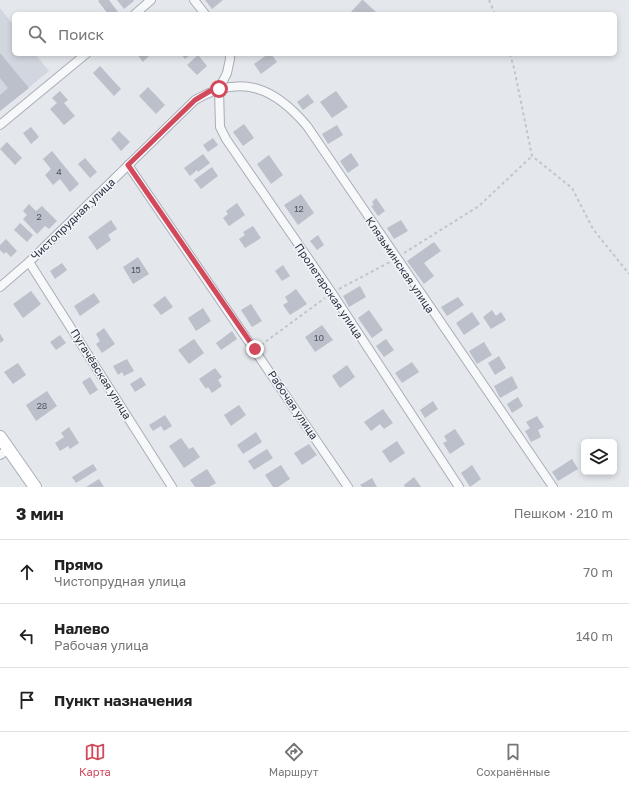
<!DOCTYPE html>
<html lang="ru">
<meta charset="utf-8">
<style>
:root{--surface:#fff;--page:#f2f2f2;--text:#222;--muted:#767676;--line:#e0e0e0;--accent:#d1495b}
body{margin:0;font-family:"Golos Text",sans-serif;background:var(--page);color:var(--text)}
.controls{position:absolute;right:12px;bottom:12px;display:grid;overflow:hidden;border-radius:6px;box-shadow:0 2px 6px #0003}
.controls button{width:36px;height:36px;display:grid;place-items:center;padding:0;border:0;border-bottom:1px solid var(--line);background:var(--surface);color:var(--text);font:20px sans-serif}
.stop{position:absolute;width:12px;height:12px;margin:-9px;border:3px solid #d1495b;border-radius:50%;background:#fff}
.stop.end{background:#d1495b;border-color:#fff;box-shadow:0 1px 4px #0008}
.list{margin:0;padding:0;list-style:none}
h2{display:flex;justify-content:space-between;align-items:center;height:52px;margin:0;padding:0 16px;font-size:17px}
h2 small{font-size:13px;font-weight:400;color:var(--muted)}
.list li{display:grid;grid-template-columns:26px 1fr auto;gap:12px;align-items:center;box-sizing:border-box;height:64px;padding:0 16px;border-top:1px solid var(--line)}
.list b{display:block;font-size:15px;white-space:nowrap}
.list p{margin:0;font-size:13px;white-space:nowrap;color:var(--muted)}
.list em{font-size:13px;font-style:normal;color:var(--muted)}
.icon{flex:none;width:22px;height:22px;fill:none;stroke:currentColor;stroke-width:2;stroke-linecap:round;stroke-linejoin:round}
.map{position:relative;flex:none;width:629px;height:487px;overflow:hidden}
.search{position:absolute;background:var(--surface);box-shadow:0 2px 6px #0003;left:12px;right:12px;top:12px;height:44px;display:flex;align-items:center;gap:10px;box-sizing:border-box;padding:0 14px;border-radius:6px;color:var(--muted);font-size:15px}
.sheet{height:244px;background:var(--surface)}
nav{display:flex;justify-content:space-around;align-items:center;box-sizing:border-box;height:56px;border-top:1px solid var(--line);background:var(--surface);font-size:11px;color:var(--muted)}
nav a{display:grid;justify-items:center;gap:2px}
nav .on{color:var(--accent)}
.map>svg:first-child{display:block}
.built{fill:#d2d6de}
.building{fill:#bbc0ca}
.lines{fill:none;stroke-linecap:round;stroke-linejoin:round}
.street-casing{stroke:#a9aeb7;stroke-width:10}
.secondary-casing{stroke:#a9aeb7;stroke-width:14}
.path{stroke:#c2c5cb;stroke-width:2;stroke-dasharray:3 3;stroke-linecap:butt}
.street{stroke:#f7f8fa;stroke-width:8}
.secondary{stroke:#fff;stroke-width:12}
.route{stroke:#d1495b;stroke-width:5}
.labels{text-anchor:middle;stroke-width:3;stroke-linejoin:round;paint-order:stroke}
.number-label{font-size:9px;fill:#4f5766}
.street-label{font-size:11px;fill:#2b3445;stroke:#f4f6f9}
</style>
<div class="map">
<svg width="629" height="487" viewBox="0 0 629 487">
<rect width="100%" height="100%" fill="#e4e7ec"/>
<path class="built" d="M0 8 14 26V54H35L49 71 0 111Z"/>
<g class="building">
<path d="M99 0H109L118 12 115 14H108L98 1Z"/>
<path d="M117 0H133L134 1 124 9Z"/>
<path d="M205 0H223L212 9Z"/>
<path d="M362 0H363L376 12 374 14H349Z"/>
<path d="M0 53 29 88 0 111V95L8 88 0 78Z"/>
<path d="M137 54H147L149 56 143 62Z"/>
<path d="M181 54H191L185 59Z"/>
<path d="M268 54H271L277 62 261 74 254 64Z"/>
<path d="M198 55 207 66 197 75 187 65Z"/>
<path d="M100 66 121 89 114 96 93 73Z"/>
<path d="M148 87 165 105 156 114 139 96Z"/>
<path d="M60 91 68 100 64 103 75 116 64 125 50 109 57 103 52 98Z"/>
<path d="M336 91 348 107 332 118 320 102Z"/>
<path d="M308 94 314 102 303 110 297 102Z"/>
<path d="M244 124 254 138 243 146 233 132Z"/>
<path d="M337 125 343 135 328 144 322 134Z"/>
<path d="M31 127 39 137 31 144 23 133Z"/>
<path d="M119 131 130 142 121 151 111 139Z"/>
<path d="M213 138 218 145 208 152 203 145Z"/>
<path d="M7 142 22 158 15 165 0 149Z"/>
<path d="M52 151 79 184 70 192 60 179 53 185 45 175 51 169 43 159Z"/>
<path d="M351 153 359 165 348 173 340 161Z"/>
<path d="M203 154 210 163 198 172 197 170 190 176 184 168Z"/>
<path d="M269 155 283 175 271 184 257 164Z"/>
<path d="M85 158 97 172 90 178 78 164Z"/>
<path d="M212 167 218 176 201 189 194 180Z"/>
<path d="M301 194 314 213 298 225 284 205Z"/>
<path d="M376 198 385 211 378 216 371 206 374 205 372 202Z"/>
<path d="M237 203 245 215 229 226 223 218 228 214 226 211Z"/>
<path d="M29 204 36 211 42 206 57 221 49 229 45 226 37 234 23 219 27 215 23 211Z"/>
<path d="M111 220 117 229 108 235 111 240 97 250 88 237Z"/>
<path d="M401 220 408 231 394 239 387 228Z"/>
<path d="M20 223 33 235 27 242 14 230Z"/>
<path d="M253 226 261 238 245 248 239 239 245 235 243 232Z"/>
<path d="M318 235 324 245 317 250 310 241Z"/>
<path d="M6 239 17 251 11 257 6 252 4 254 0 250V245Z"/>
<path d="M434 242 441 251 424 263 434 276 424 284 407 261Z"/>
<path d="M138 257 149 274 133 284 123 267Z"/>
<path d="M62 263 67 270 55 279 50 271Z"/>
<path d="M283 265 290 276 282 281 275 271Z"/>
<path d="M360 286 366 297 349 307 343 296Z"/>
<path d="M296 289 307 304 290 315 283 305 288 302 285 297Z"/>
<path d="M31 291 41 304 23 318 13 304Z"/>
<path d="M94 293 100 302 80 316 74 306Z"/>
<path d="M165 296 173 307 161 315 153 305Z"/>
<path d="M458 297 464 305 447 316 441 307Z"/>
<path d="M251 304 262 321 252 327 241 310Z"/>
<path d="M203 308 211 321 196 331 188 318Z"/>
<path d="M369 310 383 330 372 338 358 318Z"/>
<path d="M492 310 496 316 501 312 506 320 491 329 483 317Z"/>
<path d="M472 312 480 324 464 335 456 323Z"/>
<path d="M322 325 333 340 315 352 305 337Z"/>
<path d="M104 328 115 344 102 353 96 344 100 341 96 334Z"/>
<path d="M232 331 237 339 221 350 216 343Z"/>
<path d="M0 334 4 340 0 343Z"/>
<path d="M60 335 66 343 56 350 50 342Z"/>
<path d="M194 339 204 353 189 364 178 350Z"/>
<path d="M386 339 394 350 384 357 376 346Z"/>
<path d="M484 342 492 355 477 364 469 351Z"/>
<path d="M499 356 506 368 495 375 488 363Z"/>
<path d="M127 359 134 371 124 376 122 372 118 375 113 366Z"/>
<path d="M412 362 419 372 402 383 395 373Z"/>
<path d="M18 363 26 375 13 384 4 372Z"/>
<path d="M347 365 355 377 340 388 332 376Z"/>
<path d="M215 368 222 377 218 380 222 386 212 393 208 387 206 389 199 379Z"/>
<path d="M512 376 518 388 500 398 494 386Z"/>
<path d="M90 377 98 390 90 395 82 382Z"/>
<path d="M141 377 146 385 135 392 130 384Z"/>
<path d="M47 391 57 406 36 421 26 405Z"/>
<path d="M518 397 523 406 512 413 507 404Z"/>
<path d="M433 401 438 409 425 418 420 410Z"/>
<path d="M239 405 246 415 231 426 224 415Z"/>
<path d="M383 409 393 423 384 429 380 424 371 431 364 422Z"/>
<path d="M165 415 172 426 164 431 161 426 153 431 149 425Z"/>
<path d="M537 416 544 427 538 430 541 437 531 442 525 431 530 428 526 422Z"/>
<path d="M69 427 79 443 70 449 68 446 60 451 55 443 64 437 61 433Z"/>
<path d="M455 429 465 444 450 454 443 443 447 441 444 436Z"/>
<path d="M256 432 262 442 243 454 237 445Z"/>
<path d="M181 438 189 449 193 447 200 457 184 468 169 446Z"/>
<path d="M397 441 405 453 390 463 382 451Z"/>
<path d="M309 444 317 455 302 465 294 453Z"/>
<path d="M267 449 273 458 254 470 248 461Z"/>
<path d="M572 459 578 469 558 481 552 472Z"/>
<path d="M93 464 97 470 76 483 72 477Z"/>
<path d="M281 465 290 479 278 487H273L265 475Z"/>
<path d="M472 465 481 479 470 487 461 473Z"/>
<path d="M207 469 216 483 209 487H195L190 480Z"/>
<path d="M414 477 421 487H405L404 485Z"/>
<path d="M372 478 377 487H362L360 485Z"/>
<path d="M99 479 104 487H86Z"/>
</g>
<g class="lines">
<g class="street-casing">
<g id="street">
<path d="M194 0 205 14"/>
<path d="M135 14 151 0"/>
<path d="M230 54V59L227 73 219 89 220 127 226 139 332 293 459 487"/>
<path d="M0 125 86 54"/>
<path d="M128 165 348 487"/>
<path d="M29 262 172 487"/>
<path d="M0 287 29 262 195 100C242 73 275 88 307 126L553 487"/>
<path d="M0 455 9 449"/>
</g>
</g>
<g class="secondary-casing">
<path id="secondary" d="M0 437 35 487"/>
</g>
<g class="path">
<path d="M489 0 495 14"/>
<path d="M510 54 514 68 532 156 572 188 593 229 629 274"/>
<path d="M404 253 479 206 532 156"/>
<path d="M339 289 390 262"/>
<path d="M261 345 325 298"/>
</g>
<use href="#street" class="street"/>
<use href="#secondary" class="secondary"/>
</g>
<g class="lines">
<path class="route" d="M219 89 210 91 195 100 128 165 255 349"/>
</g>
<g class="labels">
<g class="number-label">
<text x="59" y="175">4</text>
<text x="299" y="212">12</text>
<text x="39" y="220">2</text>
<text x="136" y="273">15</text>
<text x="319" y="341">10</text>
<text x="42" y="409">28</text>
</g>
<g class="street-label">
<text transform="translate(73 219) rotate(-44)" y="4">Чистопрудная улица</text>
<text transform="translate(400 265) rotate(56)" y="4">Клязьминская улица</text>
<text transform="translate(329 291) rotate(56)" y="4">Пролетарская улица</text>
<text transform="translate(101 374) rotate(58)" y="4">Пугачёвская улица</text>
<text transform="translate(293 405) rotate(56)" y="4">Рабочая улица</text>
</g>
</g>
</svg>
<div class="controls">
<button><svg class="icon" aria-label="layers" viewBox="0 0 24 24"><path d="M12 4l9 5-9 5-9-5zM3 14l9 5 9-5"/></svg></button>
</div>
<div class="stop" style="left:219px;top:89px"></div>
<div class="stop end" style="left:255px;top:349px"></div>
<div class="search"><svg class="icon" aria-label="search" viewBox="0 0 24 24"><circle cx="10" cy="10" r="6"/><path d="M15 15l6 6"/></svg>Поиск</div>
</div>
<section class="sheet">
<h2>3 мин<small>Пешком · 210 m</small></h2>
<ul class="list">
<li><svg class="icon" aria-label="ahead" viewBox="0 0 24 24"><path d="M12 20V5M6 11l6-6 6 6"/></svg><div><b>Прямо</b><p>Чистопрудная улица</p></div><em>70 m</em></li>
<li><svg class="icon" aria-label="left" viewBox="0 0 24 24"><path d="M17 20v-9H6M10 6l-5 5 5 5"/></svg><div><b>Налево</b><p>Рабочая улица</p></div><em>140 m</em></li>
<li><svg class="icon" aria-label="arrive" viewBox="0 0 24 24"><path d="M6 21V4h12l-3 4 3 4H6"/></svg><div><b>Пункт назначения</b></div></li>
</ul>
</section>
<nav>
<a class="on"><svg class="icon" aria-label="map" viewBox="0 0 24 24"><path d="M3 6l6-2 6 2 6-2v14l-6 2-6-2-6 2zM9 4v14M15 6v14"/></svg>Карта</a>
<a><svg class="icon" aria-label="directions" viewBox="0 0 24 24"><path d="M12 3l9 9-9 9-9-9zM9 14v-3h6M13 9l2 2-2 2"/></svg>Маршрут</a>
<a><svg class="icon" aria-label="saved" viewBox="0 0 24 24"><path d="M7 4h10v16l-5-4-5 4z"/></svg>Сохранённые</a>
</nav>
